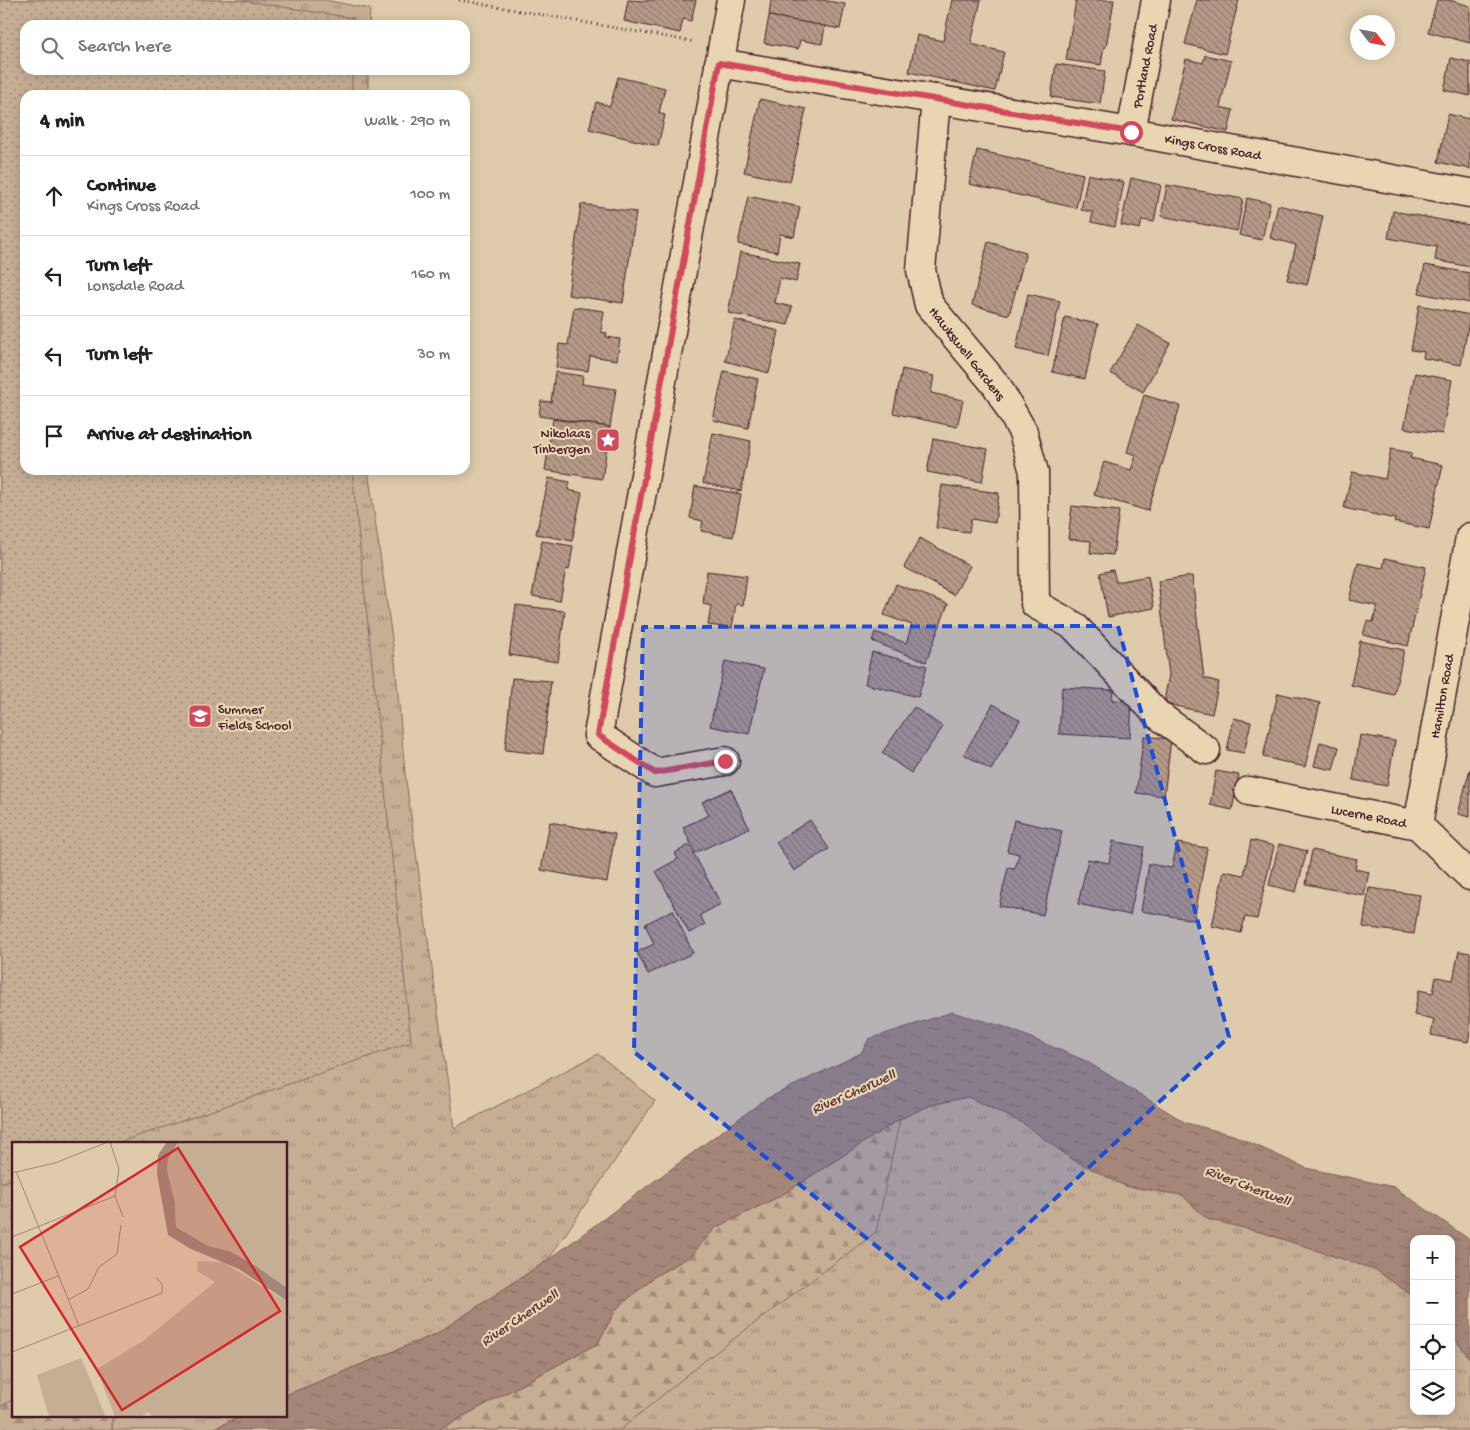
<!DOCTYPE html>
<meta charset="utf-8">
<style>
:root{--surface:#fff;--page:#f2f2f2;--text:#202124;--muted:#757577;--line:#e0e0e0}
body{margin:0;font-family:"Gochi Hand",sans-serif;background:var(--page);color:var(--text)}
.controls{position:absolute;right:15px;bottom:15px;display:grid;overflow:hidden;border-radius:10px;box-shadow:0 2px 12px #0003}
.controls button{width:45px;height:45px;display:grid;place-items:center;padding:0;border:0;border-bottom:1px solid var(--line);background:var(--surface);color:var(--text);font:25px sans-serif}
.compass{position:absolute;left:1350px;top:15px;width:45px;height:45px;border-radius:50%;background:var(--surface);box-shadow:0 2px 12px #0003;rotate:122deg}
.stop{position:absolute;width:15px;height:15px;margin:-11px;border:4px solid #d1495b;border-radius:50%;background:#fff}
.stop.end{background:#d1495b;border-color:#fff;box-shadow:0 1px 5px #0008}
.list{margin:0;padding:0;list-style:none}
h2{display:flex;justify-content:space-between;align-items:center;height:65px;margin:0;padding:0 20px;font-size:21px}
h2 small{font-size:16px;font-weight:400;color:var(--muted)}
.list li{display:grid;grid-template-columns:32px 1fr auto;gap:15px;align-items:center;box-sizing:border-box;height:80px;padding:0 20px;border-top:1px solid var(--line)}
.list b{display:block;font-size:19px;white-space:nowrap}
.list p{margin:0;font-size:16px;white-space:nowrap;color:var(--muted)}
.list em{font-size:16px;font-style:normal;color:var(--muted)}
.icon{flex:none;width:28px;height:28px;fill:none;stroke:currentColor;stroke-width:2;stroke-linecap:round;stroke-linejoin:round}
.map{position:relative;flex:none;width:1470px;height:1430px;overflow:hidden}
.search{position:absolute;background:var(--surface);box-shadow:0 2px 12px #0003;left:20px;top:20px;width:450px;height:55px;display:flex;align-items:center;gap:12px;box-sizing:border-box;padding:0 18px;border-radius:15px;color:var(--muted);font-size:19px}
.panel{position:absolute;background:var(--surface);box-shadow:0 2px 12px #0003;left:20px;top:90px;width:450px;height:385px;border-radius:15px}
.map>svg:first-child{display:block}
.grass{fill:url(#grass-tufts);stroke:#886660}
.forest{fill:url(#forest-firs);stroke:#886660}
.park{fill:url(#park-dots);stroke:#886660}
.water{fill:url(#water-ripples);stroke:#805d59}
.building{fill:url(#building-back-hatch);stroke:#4a1f2b}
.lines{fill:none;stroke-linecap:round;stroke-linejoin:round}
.minor-casing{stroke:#4a1f2b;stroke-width:31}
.path{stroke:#4a1f2b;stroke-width:3;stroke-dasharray:1 4;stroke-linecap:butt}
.minor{stroke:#e8d6b3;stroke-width:28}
.route{stroke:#d1495b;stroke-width:6}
.marked{fill:#1d4ed8;fill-opacity:0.2;stroke:#1d4ed8;stroke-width:4;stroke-dasharray:10 6;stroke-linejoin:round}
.labels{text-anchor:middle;stroke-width:4.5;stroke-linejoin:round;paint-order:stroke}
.street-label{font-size:14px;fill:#4a1f2b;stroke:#e8d6b3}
.poi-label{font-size:14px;fill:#4a1f2b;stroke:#e8d6b3;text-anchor:end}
.water-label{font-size:15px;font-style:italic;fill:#60393e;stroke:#e8d6b3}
.inset-road{fill:none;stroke:#a38678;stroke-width:1}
.view{fill:#d62828;fill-opacity:0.15;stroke:#d62828;stroke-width:2.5}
.inset-edge{fill:none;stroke:#4a1f2b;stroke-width:2.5}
</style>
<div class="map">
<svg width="1470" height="1430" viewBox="0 0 1470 1430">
<defs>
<pattern id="grass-tufts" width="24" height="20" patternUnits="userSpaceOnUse" patternTransform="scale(1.25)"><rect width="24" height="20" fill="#c6ae95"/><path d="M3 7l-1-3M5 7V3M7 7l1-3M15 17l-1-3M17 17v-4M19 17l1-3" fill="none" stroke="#a38d7a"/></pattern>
<pattern id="forest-firs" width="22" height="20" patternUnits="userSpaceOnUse" patternTransform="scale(1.25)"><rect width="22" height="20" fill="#c6ae95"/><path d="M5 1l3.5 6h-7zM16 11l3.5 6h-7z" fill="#a38d7a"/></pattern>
<pattern id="park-dots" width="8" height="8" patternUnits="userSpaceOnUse" patternTransform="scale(1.25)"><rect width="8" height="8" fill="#c6ae95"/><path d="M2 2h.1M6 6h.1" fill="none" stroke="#a38d7a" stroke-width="1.8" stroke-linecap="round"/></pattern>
<pattern id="water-ripples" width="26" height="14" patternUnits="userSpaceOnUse" patternTransform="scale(1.25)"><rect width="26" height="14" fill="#a48778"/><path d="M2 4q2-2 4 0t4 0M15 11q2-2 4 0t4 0" fill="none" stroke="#886e63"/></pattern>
<pattern id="building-back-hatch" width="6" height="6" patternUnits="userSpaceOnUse" patternTransform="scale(1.25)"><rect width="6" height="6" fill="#b59a87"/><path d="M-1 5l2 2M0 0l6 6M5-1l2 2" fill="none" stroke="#957d6f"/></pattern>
</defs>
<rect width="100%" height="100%" fill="#decbab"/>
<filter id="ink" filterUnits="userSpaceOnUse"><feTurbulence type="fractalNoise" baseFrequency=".02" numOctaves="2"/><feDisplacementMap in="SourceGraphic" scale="10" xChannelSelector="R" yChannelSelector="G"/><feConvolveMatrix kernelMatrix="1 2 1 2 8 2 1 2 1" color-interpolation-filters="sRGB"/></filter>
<g filter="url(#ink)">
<g class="grass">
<path d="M0 0H325L370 9 369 25H25V70H368V95H25V470H368L395 660 405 773 454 1128 598 1054 655 1101 548 1260 436 1334 286 1395V1144H14V1399L0 1407Z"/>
<path d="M968 1097 1023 1123 1070 1158 1125 1186 1182 1195 1207 1219 1264 1233 1376 1270 1414 1297V1411H1451V1332L1470 1359V1430H438L598 1343 616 1309 715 1228 867 1141 900 1119 931 1105Z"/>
<path d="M112 1416H241L211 1430H112Z"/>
</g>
<g class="forest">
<path d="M900 1119 876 1232 703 1362 620 1430H438L598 1343 616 1309 655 1276 691 1256 715 1228 780 1196Z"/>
<path d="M14 1399V1416H112V1430H0V1407Z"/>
</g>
<path class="park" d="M0 0H239L353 18V25H25V70H352V95H25V470H352L411 1042 115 1144H14V1178L0 1183Z"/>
<path class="water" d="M952 1012 1005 1027 1086 1061 1186 1123 1233 1135 1306 1168 1394 1187 1470 1240V1359L1451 1332V1239H1414V1297L1376 1270 1264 1233 1207 1219 1182 1195 1125 1186 1070 1158 1023 1123 968 1097 931 1105 900 1119 780 1196 715 1228 691 1256 655 1276 616 1309 598 1343 438 1430H211L241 1416H286V1395L436 1334 548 1260 764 1100 861 1053 869 1039Z"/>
<g class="building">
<path d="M628 0 648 1V0H696L691 21 683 19 680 33 624 21Z"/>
<path d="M771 0H822L845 4 840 29 769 16Z"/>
<path d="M952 0H981L971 44 1004 52 995 91 909 72 917 35 943 41Z"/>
<path d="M1076 0H1114L1106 47H1104L1101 65 1066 60Z"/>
<path d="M1197 0H1239L1225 54 1185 44Z"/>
<path d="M1437 0H1449L1470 6V43L1428 32Z"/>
<path d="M769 16 825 26 822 44 800 40 798 49 764 43Z"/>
<path d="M1205 55 1231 61 1220 107 1233 110 1228 132 1171 119 1186 59 1203 63Z"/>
<path d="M1451 58 1470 62V96L1444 90Z"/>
<path d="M1056 64 1105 71 1100 104 1051 97Z"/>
<path d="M618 77 665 88 659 113 665 115 658 146 589 129 596 102 610 106Z"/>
<path d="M760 99 806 109 790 182 744 172Z"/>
<path d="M1470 112V169L1438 162 1448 114 1469 119Z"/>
<path d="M977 150 1083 174 1076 208 969 184Z"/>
<path d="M1088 174 1124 182 1115 227 1091 222 1093 212 1081 210Z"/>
<path d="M1131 178 1161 185 1154 222 1142 220 1140 229 1121 225Z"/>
<path d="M1167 185 1243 199 1237 231 1161 216Z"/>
<path d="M748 196 800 207 794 237 780 234 777 252 738 244Z"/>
<path d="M1247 198 1270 203 1262 240 1239 235Z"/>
<path d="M581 204 636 212 623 303 568 295Z"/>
<path d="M1278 205 1323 216 1307 285 1287 280 1296 245 1270 238Z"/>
<path d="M1393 211 1469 225 1470 267 1435 260 1437 247 1388 238Z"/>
<path d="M988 242 1026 252 1009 315 972 305Z"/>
<path d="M740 252 800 264 796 282 780 278 775 303 792 307 788 325 728 313Z"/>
<path d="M1425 265 1470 273V303L1419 293Z"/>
<path d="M1028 294 1060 301 1048 356 1016 349Z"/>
<path d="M1419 305 1470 315 1461 365 1423 358 1424 352 1411 350Z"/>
<path d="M574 307 604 311 601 332 607 333 606 337 620 339 617 360 590 356 588 371 556 367 559 344 568 345Z"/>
<path d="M1065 317 1098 324 1085 379 1052 372Z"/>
<path d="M735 320 779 331 769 373 725 361Z"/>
<path d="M1138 325 1170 343 1143 392 1110 373Z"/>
<path d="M902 369 934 376 931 393 963 400 957 427 893 413Z"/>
<path d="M724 371 758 379 748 428 713 420Z"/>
<path d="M555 372 583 376 582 384 616 389 610 427 539 416 541 401 551 402Z"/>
<path d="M1415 373 1452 380 1442 434 1404 428Z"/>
<path d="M1144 395 1180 406 1148 511 1094 495 1104 462 1131 470 1136 455 1127 452Z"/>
<path d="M553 419 610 427 602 479 545 470Z"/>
<path d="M713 433 751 441 741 491 703 483Z"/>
<path d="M933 439 988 449 982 482 927 472Z"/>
<path d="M1391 449 1412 453 1410 458 1443 465 1429 529 1394 522 1395 519 1344 508 1352 472 1385 479Z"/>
<path d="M549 478 570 482 568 490 582 493 572 541 536 534Z"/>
<path d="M942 485 999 493 995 523 971 519 969 532 936 528Z"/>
<path d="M695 486 741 494 733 537 701 531 703 521 690 518Z"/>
<path d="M1072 506 1119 511 1113 555 1090 553 1091 541 1068 539Z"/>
<path d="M920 538 970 566 954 595 904 567Z"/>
<path d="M542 541 573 546 569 570 566 569 560 601 532 596Z"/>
<path d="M1385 558 1426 567 1408 646 1363 635 1367 621 1373 622 1377 606 1349 600 1358 563 1383 568Z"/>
<path d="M1113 570 1116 582 1148 576 1154 608 1108 617 1100 573Z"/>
<path d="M707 571 747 576 743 605 736 604 732 628 708 625 711 606 703 604Z"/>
<path d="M1192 576 1204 678 1219 682 1212 714 1166 704 1165 696 1169 675 1158 581Z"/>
<path d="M896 584 948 604 926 662 872 641 875 632 906 643 912 625 884 615Z"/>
<path d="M516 605 565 611 558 662 509 655Z"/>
<path d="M1360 641 1404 650 1394 695 1351 685Z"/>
<path d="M872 652 927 666 918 697 865 684Z"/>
<path d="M725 661 764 669 749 734 710 726Z"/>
<path d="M512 678 551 681 543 754 505 750Z"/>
<path d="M1062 687 1113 690 1112 700 1132 701 1130 738 1059 734Z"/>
<path d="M1278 693 1320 703 1305 767 1263 757Z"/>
<path d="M993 704 1020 720 991 770 964 754Z"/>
<path d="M914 707 943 727 911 773 882 753Z"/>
<path d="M1234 718 1251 722 1244 753 1227 750Z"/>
<path d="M1360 735 1395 741 1387 786 1353 780Z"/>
<path d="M1144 736 1171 739 1164 796 1136 793Z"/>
<path d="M1320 742 1339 747 1333 770 1314 766Z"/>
<path d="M1470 769V817L1458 814Z"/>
<path d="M1216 771 1239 775 1232 810 1210 805Z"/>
<path d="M731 789 749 828 695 853 683 827 709 815 702 802Z"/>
<path d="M810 820 829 849 794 871 776 842Z"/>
<path d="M1014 820 1062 831 1043 915 999 906 1008 868 1015 869 1019 854 1007 851Z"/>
<path d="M550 822 615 834 607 882 541 870Z"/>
<path d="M1251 840 1274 846 1257 919 1245 917 1241 933 1212 926 1224 871 1244 875Z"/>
<path d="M1113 841 1144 847 1130 915 1078 904 1088 859 1109 863Z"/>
<path d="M1177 843 1207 848 1194 920 1141 911 1149 864 1172 868Z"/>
<path d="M1279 844 1307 851 1296 892 1269 885Z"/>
<path d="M689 845 721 904 700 915 705 925 689 933 656 871 678 859 675 853Z"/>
<path d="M1312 850 1357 859 1355 869 1369 872 1364 896 1306 884Z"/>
<path d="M1369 888 1420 895 1414 934 1363 927Z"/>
<path d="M673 910 693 953 648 974 637 952 654 944 645 924Z"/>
<path d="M1459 951 1470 953V1032L1468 1042 1431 1035 1434 1019 1414 1015 1419 990 1433 993 1436 977 1453 980Z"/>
</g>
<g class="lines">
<g class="minor-casing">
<g id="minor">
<path d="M719 63 1131 132 1470 193"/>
<path d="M936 99 921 270 929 305 997 386 1023 432 1034 472 1035 604 1074 626 1158 715 1206 750"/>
<path d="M1131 132 1156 0"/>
<path d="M725 761 655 773 598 735 731 0"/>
<path d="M1249 791 1418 825 1470 876"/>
<path d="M1418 825 1470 537"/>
</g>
</g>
<path class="path" d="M459 0 695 42"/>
<use href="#minor" class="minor"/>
</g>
</g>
<g class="lines" filter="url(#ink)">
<path class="route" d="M725 761 655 773 598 735 719 63 1131 132"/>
</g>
<path class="marked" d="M1118 626 1229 1037 945 1301 634 1052 643 627Z"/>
<defs>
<g id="sight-square" transform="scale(1.25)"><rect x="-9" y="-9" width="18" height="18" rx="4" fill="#d1495b" stroke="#e8d6b3"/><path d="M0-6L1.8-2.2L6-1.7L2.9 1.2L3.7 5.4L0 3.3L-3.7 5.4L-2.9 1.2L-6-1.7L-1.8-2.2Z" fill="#fff"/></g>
<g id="school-square" transform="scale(1.25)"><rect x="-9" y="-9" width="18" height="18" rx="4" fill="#d1495b" stroke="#e8d6b3"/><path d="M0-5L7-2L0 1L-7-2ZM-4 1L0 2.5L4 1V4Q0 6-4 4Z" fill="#fff"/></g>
</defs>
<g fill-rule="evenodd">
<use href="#sight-square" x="608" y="440"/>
<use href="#school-square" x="200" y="716"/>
</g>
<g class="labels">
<g class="street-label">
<text transform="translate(1144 66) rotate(-79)" y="5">Portland Road</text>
<text transform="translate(1213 146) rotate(10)" y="5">Kings Cross Road</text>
<text transform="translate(968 353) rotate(52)" y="5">Hawkswell Gardens</text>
<text transform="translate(1441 696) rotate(-80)" y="5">Hamilton Road</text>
<text transform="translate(1369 815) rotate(11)" y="5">Lucerne Road</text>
</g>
<g class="poi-label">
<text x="590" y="437">Nikolaas<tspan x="590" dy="16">Tinbergen</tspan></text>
<text x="218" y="713" text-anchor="start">Summer<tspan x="218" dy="16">Fields School</tspan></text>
</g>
<g class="water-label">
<text transform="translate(853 1091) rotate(-24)" y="5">River Cherwell</text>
<text transform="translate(1248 1185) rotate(21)" y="5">River Cherwell</text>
<text transform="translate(519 1317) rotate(-34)" y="5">River Cherwell</text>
</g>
</g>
<g transform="translate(12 1142)">
<rect width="275" height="275" fill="#decbab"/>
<path d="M166 0H275V146L248 128 164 85 163 61 155 28 156 17ZM186 119 211 120 266 154 250 163 275 177V275H140L137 270 128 275H103L85 227 131 199 203 140 185 129Z" fill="#c6ae95"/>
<path d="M185 86 232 103 242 123 217 109 196 104 171 91ZM266 154 275 159V177L249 163ZM167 170 193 234 203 242 210 237 224 246 229 258 225 266 213 270 140 192ZM260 191 275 198V257L262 259 250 257 245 239 271 237 269 224H248L249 205ZM232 219 236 237 225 243 214 234Z" fill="#c6ae95"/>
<path d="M236 110 275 139V146L242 123Z" fill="#c6ae95"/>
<path d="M197 150 248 192 208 230 185 275H143L138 266 119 275H107L87 228 132 200ZM69 216 94 275H37L25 233Z" fill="#c6ae95"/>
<path d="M75 239 90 275H55L45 252Z" fill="#c6ae95"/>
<path d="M155 0H166L156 17 155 28 163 61 164 85 196 104 217 109 242 123 275 146V159L227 127 179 107 156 93 145 32 146 13Z" fill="#a48778"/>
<path class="inset-road" d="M98 0 107 27 103 54 111 75M4 29 67 184M0 31 43 21 96 0M0 95 103 54M0 152 46 134M56 158 76 147 87 125 105 112 109 83M0 210 150 151V142L144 135"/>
<path class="view" d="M166 6 268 169 110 268 8 105Z"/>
<rect width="275" height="275" class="inset-edge"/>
</g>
</svg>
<div class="controls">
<button>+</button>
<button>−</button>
<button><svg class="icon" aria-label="locate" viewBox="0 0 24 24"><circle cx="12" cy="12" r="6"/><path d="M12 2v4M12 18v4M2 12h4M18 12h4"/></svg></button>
<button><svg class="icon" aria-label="layers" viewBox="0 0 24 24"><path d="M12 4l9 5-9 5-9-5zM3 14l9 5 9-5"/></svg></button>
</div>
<svg class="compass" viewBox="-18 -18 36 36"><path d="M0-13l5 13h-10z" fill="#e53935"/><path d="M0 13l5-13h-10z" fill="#757577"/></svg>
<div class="stop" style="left:1131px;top:132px"></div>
<div class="stop end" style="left:725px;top:761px"></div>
<div class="search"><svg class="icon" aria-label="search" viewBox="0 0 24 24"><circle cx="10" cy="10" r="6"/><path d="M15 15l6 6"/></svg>Search here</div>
<section class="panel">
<h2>4 min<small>Walk · 290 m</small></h2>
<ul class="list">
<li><svg class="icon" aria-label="ahead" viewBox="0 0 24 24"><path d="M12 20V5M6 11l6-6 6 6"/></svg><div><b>Continue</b><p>Kings Cross Road</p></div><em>100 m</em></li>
<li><svg class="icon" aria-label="left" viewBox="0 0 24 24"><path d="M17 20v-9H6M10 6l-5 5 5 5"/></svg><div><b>Turn left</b><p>Lonsdale Road</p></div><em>160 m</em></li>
<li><svg class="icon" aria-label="left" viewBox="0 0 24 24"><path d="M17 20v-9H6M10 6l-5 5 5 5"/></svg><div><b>Turn left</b></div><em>30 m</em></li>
<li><svg class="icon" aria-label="arrive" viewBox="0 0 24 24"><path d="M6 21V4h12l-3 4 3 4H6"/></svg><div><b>Arrive at destination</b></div></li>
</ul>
</section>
</div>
